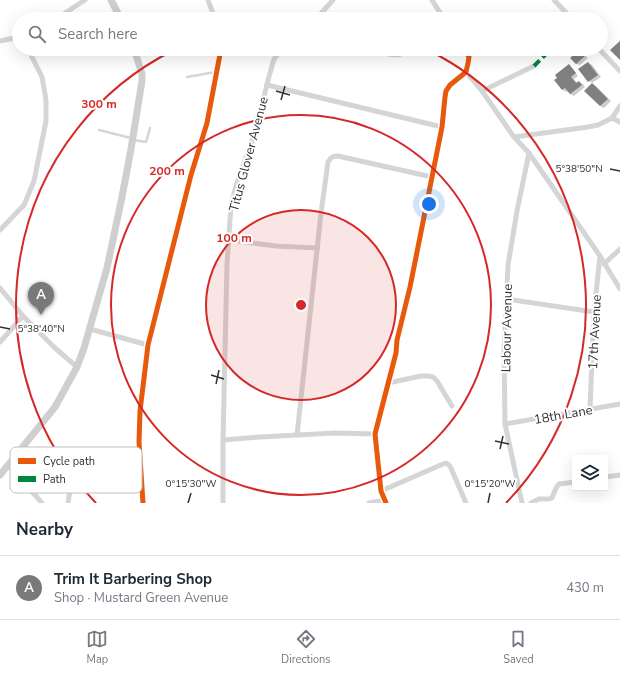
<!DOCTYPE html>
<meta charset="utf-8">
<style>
:root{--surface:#fff;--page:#f2f2f3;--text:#1f2937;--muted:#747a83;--line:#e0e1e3;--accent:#797979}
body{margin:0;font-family:"Nunito Sans",sans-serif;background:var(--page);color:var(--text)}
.controls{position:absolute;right:12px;bottom:12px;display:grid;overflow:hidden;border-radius:0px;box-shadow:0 4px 16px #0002}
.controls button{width:36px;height:36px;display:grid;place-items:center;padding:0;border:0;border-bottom:1px solid var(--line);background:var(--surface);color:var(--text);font:20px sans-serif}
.you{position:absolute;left:429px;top:204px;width:14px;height:14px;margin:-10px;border:3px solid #fff;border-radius:50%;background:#1a73e8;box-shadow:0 0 0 6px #1a73e833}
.badge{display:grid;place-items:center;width:26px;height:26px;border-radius:50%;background:var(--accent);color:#fff;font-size:13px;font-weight:700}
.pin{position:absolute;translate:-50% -33px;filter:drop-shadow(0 1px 2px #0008)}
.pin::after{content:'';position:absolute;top:21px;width:14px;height:12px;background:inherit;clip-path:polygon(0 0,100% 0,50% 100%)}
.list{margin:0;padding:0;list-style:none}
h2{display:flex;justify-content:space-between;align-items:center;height:52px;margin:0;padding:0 16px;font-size:17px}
h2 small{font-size:13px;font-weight:400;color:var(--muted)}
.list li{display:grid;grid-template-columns:26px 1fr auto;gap:12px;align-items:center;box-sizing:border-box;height:64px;padding:0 16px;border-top:1px solid var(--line)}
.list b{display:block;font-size:15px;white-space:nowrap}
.list p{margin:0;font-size:13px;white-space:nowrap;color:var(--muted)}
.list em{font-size:13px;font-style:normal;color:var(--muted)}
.icon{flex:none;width:22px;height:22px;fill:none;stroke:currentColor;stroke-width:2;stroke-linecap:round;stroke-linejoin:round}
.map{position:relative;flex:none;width:620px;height:503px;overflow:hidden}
.search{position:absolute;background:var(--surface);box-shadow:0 4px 16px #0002;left:12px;right:12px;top:12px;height:44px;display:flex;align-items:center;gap:10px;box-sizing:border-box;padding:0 14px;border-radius:22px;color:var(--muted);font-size:15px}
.sheet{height:116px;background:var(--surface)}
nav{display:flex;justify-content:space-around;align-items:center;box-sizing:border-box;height:56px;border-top:1px solid var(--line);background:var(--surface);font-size:11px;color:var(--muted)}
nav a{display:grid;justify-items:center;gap:2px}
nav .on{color:var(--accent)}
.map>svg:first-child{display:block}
.shadow{fill:#0003}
.building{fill:#808080}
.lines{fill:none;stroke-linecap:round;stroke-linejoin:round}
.lane{stroke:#d5d5d5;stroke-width:2.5}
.street{stroke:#d5d5d5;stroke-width:5}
.secondary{stroke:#cfcfcf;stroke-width:7}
.quiet{stroke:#00873e;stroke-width:4;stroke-dasharray:8 4;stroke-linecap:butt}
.cycleway-casing{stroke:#fff;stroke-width:8}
.cycleway{stroke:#e8590c;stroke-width:5}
.ticks{fill:none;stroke:#313131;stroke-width:1.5}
.ring{fill:none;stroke:#d62828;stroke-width:2}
.labels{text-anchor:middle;stroke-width:4;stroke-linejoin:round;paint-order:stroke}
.street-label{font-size:13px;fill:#313131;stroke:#fff}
.key{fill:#fff;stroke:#c1c1c1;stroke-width:1}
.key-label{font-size:11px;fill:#313131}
.ticks-label{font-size:10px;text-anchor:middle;fill:#313131;stroke:#fff;stroke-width:4;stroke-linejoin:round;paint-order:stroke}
.centre{fill:#d62828;stroke:#fff;stroke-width:2}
.ring-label{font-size:12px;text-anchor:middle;font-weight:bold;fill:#d62828;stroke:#fff;stroke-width:4;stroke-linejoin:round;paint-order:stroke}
</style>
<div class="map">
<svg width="620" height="503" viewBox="0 0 620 503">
<rect width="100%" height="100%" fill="#fff"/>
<g class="shadow">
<path d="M567 49H584L585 50 583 53 588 58 580 65 576 64 574 57Z"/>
<path d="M588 63 592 65 601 77 592 83 589 81 580 69Z"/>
<path d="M569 66 572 68 578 76 574 79 577 83 579 82 583 84 585 87 574 96 570 94 568 91 566 92 563 90 556 80Z"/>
<path d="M593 84 596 86 611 101 604 108 600 106Z"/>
</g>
<g class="building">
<path d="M620 41V60L610 50Z"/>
<path d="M565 49H582L580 50 585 56 576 64 570 58 572 57Z"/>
<path d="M588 62 598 75 588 82 578 69Z"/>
<path d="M569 64 576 73 571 77 576 83 579 81 582 85 570 94 565 88 562 90 554 80 557 78 555 75Z"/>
<path d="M592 83 608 99 600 106 584 91Z"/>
</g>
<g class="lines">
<g class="lane">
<path d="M187 77 216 72"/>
<path d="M99 130 131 138"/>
<path d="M133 140 146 142 150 128"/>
</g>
<g class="street">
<path d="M208 0 215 19"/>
<path d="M432 0 444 19"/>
<path d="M554 0 572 19"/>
<path d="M56 19 85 0"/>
<path d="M316 19 333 0"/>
<path d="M432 19 440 13"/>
<path d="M0 41 19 37"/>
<path d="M374 49C387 54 398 59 410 49"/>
<path d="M599 49 620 71"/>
<path d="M466 72 482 91 514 137 529 153 600 256 620 289"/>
<path d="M267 85 442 127"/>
<path d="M482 91 534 66"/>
<path d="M612 118 620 106"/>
<path d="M514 137 588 127 598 125 612 118 620 122"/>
<path d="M0 230 24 205 34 181 46 121V100L42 77 28 49"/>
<path d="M229 240 276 246 318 248"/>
<path d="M604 264 620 249"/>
<path d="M0 288 23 316 54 347 77 367"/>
<path d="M506 299 594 312"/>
<path d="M90 329 148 345"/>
<path d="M0 342 23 316"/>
<path d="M388 383 421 376H428L433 377 437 381 452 406"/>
<path d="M590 409 594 312 600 256"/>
<path d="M505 424 620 404"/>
<path d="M297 435 321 213 328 162C331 157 333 156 338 156L432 177"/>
<path d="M223 440 260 437 335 433 375 434"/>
<path d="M8 465 42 503"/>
<path d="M605 477 620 475"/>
<path d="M381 491 443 464 446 463 450 466 466 503"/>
<path d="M68 503 77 449"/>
<path d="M143 503 139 442 140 411 148 345 191 175 207 123 221 49"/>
<path d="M223 503V440L227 264 231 205 237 183 257 126 268 80 274 59 282 49"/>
<path d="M369 503 385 500"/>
<path d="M386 503 381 491 375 434 396 353 397 340 410 287 442 127 445 97 446 91 450 85 466 72 468 63 469 57 464 49"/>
<path d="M522 503 505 424 504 349 508 265 517 211 529 153"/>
<path d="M531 503 539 499H549L552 498 556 488 559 484 575 482"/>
</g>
<g class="secondary">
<path d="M111 0 121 19"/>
<path d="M0 475 55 407 77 367 84 348 107 268 122 197 131 149 142 81V74L134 49"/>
</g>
<path class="quiet" d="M534 66 551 49"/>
<g class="cycleway-casing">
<g id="cycleway">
<path d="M143 503 139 442 140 411 148 345 191 175 207 123 221 49"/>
<path d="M386 503 381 491 375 434 396 353 397 340 410 287 442 127 445 97 446 91 450 85 466 72 468 63 469 57 464 49"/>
</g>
</g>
<use href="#cycleway" class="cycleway"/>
</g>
<path class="ticks" d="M276 91 290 95M281 100 285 86M610 169 620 171M0 327 10 329M211 375 224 379M216 384 219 370M495 441 509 444M500 449 503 436M188 503 191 493M488 503 490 493"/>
<circle cx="301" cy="305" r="95" fill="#d62828" fill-opacity=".12"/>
<g class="ring">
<circle cx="301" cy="305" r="95"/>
<circle cx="301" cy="305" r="190"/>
<path d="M96 503A285 285 0 0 1 174 50M428 50A285 285 0 0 1 506 503"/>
</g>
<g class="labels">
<g class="street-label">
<text transform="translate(248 154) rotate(-75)" y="5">Titus Glover Avenue</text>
<text transform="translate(506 328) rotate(-89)" y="5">Labour Avenue</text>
<text transform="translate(594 332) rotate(-87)" y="5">17th Avenue</text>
<text transform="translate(563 414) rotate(-10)" y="5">18th Lane</text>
</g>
</g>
<rect x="10" y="447" width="132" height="46" rx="6" class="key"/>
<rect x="18" y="458" width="18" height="6" fill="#e8590c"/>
<rect x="18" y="476" width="18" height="6" fill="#00873e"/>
<g class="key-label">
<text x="43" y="465">Cycle path</text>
<text x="43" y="483">Path</text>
</g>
<g class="ticks-label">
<text x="579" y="172">5°38'50"N</text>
<text x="41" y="332">5°38'40"N</text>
<text x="191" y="487">0°15'30"W</text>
<text x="490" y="487">0°15'20"W</text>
</g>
<circle cx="301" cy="305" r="6" class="centre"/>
<g class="ring-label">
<text x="99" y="108">300 m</text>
<text x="167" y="175">200 m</text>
<text x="234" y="242">100 m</text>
</g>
</svg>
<div class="controls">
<button><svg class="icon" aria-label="layers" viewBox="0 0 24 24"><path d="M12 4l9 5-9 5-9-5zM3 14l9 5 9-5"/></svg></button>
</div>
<div class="you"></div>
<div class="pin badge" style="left:41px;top:315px">A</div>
<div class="search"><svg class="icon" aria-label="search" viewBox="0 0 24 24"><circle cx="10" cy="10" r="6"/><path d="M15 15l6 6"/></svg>Search here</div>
</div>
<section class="sheet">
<h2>Nearby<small></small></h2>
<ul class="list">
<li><span class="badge">A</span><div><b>Trim It Barbering Shop</b><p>Shop · Mustard Green Avenue</p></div><em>430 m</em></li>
</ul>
</section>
<nav>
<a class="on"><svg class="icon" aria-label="map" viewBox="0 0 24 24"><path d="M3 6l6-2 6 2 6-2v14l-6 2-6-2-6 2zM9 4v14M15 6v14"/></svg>Map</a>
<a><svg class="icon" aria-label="directions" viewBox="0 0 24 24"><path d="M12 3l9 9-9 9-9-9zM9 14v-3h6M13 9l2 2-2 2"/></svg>Directions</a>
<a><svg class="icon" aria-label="saved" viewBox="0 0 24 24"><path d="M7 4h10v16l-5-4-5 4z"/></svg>Saved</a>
</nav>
